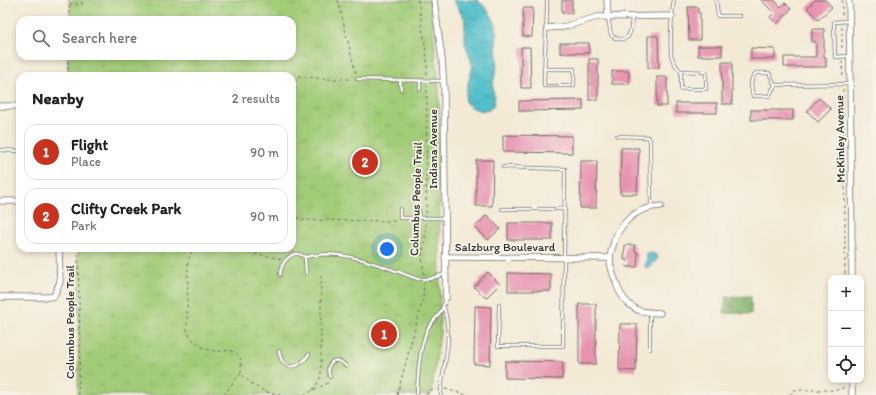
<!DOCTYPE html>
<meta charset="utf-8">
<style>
:root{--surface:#fff;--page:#f2f2f2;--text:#222;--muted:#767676;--line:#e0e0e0;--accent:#c8321e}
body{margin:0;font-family:Itim,sans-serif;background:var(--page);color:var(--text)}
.controls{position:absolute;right:12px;bottom:12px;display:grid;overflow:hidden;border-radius:8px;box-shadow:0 2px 6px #0003}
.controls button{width:36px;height:36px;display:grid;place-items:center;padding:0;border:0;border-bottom:1px solid var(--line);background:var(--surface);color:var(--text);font:20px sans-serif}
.you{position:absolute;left:387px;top:249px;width:14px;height:14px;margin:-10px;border:3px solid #fff;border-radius:50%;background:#1a73e8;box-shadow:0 0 0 6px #1a73e833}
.badge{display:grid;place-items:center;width:26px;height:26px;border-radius:50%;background:var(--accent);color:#fff;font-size:13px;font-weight:700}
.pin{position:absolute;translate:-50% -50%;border:2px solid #fff;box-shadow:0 1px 4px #0006}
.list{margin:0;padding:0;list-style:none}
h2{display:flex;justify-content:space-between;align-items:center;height:52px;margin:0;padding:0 16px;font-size:17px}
h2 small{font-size:13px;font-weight:400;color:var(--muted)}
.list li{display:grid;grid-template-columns:26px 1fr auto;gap:12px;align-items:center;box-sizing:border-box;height:56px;margin:0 8px 8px;padding:0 8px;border:1px solid var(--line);border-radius:12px}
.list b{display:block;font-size:15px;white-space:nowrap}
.list p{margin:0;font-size:13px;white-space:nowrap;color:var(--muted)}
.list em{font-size:13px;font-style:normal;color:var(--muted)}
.icon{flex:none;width:22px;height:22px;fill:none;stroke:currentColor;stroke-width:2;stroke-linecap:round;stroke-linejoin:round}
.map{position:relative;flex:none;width:876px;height:395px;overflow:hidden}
.search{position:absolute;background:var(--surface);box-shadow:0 2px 6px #0003;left:16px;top:16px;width:280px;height:44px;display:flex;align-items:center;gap:10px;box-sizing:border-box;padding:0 14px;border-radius:12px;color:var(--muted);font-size:15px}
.panel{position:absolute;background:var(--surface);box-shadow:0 2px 6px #0003;left:16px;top:72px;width:280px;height:180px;border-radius:12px}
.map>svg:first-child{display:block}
.forest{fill:url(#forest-firs);stroke:#566e4a}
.park{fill:url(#park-tufts);stroke:#677c52}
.water{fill:url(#water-ripples);stroke:#3e757b}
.building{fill:#e793af}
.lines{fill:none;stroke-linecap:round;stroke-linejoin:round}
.lane-casing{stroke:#716e66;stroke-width:4}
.street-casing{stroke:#716e66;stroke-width:7}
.path{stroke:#716e66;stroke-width:1;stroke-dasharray:3 3;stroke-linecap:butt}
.lane{stroke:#fff;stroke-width:2.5}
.street{stroke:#fff;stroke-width:5.5}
.labels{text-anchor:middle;stroke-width:3.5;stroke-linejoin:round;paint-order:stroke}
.street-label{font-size:12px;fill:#2b2b2b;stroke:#f7f3e8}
</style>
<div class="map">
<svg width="876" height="395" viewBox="0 0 876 395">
<defs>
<pattern id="forest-firs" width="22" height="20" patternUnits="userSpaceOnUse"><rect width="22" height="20" fill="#82b068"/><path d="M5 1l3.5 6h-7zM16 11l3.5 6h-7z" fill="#6b8f56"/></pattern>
<pattern id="park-tufts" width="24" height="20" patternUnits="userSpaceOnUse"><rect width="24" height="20" fill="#a3cc78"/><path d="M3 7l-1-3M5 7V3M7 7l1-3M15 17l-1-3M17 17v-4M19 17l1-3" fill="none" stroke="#8caf68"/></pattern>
<pattern id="water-ripples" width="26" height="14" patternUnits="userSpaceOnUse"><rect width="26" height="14" fill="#52bfcb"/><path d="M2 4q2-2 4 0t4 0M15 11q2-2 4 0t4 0" fill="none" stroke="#449ba5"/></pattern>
</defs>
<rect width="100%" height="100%" fill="#f7f3e8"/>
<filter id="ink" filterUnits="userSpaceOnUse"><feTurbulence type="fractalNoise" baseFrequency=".025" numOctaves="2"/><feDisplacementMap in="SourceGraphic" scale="8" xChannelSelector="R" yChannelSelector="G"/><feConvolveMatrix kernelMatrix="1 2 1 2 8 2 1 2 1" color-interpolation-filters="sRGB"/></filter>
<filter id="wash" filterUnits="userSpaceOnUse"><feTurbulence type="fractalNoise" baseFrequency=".012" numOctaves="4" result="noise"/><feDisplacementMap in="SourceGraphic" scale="16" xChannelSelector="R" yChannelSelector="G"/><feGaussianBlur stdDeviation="0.9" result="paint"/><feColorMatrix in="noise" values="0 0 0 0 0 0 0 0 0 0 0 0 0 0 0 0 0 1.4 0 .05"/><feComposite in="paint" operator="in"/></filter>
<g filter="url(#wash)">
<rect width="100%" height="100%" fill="#f3ead5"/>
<path class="forest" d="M751 296V314L724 313 726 297Z"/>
<path class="park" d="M71 0H430L439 87 440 333 431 395H78L79 312 78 248H292V76H68V56H292V20H70Z"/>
<g class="water">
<path d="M453 0H477C486 7 496 19 497 31 498 36 495 41 496 46 496 53 498 59 497 65 496 72 493 80 493 87 493 95 498 103 489 110 479 112 473 109 465 102L467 87 473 66 465 43V19Z"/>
<path d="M647 253 655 254 658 258 649 269 645 267 647 258 646 256Z"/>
</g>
<g id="blocks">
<g class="building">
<rect x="562" y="0" width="10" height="13"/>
<path d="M761 0H774L781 7 785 3 791 9 777 24 770 17 774 13Z"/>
<path d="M815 0H825L832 7 818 20 807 8Z"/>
<path d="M688 7H698V13H700V40H689Z"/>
<path d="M523 8H533L532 37 523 36Z"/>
<path d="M812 29H824V57H826V67H784V57H816V42H812Z"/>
<path d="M648 36H658L659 68H648Z"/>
<rect x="560" y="43" width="29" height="10"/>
<rect x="698" y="46" width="24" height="10"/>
<path d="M521 47H530L531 88H521Z"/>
<path d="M751 48 775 49V59H751Z"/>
<rect x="589" y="59" width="9" height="41"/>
<rect x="722" y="62" width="10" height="42"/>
<rect x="612" y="71" width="17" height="13"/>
<rect x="657" y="77" width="10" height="29"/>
<path d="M819 98 831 109 818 122 807 111Z"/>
<path d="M583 100V110L519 111V101Z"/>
<rect x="676" y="103" width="41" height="10"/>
<rect x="751" y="110" width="42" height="10"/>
<path d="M503 135 572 136V153L503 152Z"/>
<path d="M621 148H639L637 194H620Z"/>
<path d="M476 160H493L492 206H476Z"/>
<path d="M581 161H597L596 208H580Z"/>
<path d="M487 215 500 229 488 240 475 227Z"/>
<rect x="508" y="223" width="44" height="17"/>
<path d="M625 245H635V252H638L637 267H626L627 260H624Z"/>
<path d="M488 272 500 284 486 298 474 287Z"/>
<path d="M508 273 551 274V291H508Z"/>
<rect x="579" y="304" width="17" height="60"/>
<path d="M475 306 491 307 490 365 474 364Z"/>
<path d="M620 324H637L636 371 619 370Z"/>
<path d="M505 361 563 362 562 379 505 378Z"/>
</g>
</g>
</g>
<g filter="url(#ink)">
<use href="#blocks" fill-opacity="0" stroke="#716e66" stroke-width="1"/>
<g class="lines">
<g class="lane-casing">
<g id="lane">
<path d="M674 0C672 10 669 49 672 58 674 63 677 68 681 71L706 72V89H681V71"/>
<path d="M716 0 718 16H740"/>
<path d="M608 17 611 35C617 40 621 40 628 37L631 29 632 17"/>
<path d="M849 21 834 22 835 57 849 56"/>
<path d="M544 69H574V86H544C544 57 547 29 547 0"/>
<path d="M357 79 400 80"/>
<path d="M775 85 769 96H753C751 87 749 80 756 73H769L775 85 849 84"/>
<path d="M401 89 400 80 443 81"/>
<path d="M420 89V81"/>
<path d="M617 136 648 137 650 140 651 206"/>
<path d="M0 150 20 151"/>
<path d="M400 209V218H445"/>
<path d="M502 209H565"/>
<path d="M419 218V209"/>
<path d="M305 257C342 247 383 267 418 279H429L445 274"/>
<path d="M280 275C281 263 292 247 305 257L306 273"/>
<path d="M499 305 498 346H563L565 169 503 167"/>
<path d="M650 349V313"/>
<path d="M279 351C282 372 299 370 309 354"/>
<path d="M330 377C324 364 335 354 346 366"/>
<path d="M417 395C418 374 419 350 427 330 434 317 442 316 446 298"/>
<path d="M441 395C441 382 444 370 446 357 449 341 448 322 444 307"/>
</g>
</g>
<g class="street-casing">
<g id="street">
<path d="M434 0 442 59 444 89 446 298"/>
<path d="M607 0 608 17"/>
<path d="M849 0C850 93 852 185 852 278"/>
<path d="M547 28 563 27 597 17 672 16"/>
<path d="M0 106H20"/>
<path d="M0 201H20"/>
<path d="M445 257 610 258"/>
<path d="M0 297H49L54 296 60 282 59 248"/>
<path d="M660 313C653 312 645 313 638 310 627 305 619 294 616 282 613 275 610 266 610 258 610 256 611 252 612 249 617 225 635 207 661 206"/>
<path d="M852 395V380"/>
</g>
</g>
<g class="path">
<path d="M338 0 356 75"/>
<path d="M418 0 427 57V77"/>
<path d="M842 0V17"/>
<path d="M69 4H82V0"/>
<path d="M69 20V0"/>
<path d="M842 27V51"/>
<path d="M842 61 843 79"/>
<path d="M68 76V56"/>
<path d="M292 87 299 76 326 79H351"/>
<path d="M843 89 844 137"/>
<path d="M845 181V278"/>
<path d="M292 213 301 220 395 221"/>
<path d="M426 213 427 86"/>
<path d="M197 248 192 251 188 261 187 331C191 341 203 350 215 351 224 352 235 347 240 358 242 362 241 369 241 374 254 387 262 392 280 395"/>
<path d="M225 248 282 259"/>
<path d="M424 274 422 256 425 238 426 222"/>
<path d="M445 389 467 395"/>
<path d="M313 390 317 384 321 376V273"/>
<path d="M78 395 80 353 78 248"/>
<path d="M224 395 237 377 241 374"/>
<path d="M304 395 330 382"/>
<path d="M397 395 423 299 424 283"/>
<path d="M426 395 430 390 436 389"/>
<path d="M790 395 794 390H837L843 388 845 381"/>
</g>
<use href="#lane" class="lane"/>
<use href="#street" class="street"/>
</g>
</g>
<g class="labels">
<g class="street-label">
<text transform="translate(840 139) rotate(-91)" y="4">McKinley Avenue</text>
<text transform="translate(433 149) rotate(-90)" y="4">Indiana Avenue</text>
<text transform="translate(416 199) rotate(-88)" y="4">Columbus People Trail</text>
<text x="505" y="251">Salzburg Boulevard</text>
<text transform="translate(70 322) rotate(-90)" y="4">Columbus People Trail</text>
</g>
</g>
</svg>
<div class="controls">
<button>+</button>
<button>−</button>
<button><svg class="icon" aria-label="locate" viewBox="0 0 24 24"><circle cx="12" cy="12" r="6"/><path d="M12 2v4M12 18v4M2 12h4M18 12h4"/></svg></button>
</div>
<div class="you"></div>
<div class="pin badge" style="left:384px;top:334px">1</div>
<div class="pin badge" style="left:365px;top:162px">2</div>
<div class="search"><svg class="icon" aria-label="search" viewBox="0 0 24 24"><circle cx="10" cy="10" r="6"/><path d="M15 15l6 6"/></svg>Search here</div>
<section class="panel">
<h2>Nearby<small>2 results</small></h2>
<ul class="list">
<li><span class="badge">1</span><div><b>Flight</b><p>Place</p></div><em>90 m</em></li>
<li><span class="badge">2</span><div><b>Clifty Creek Park</b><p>Park</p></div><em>90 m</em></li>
</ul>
</section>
</div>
